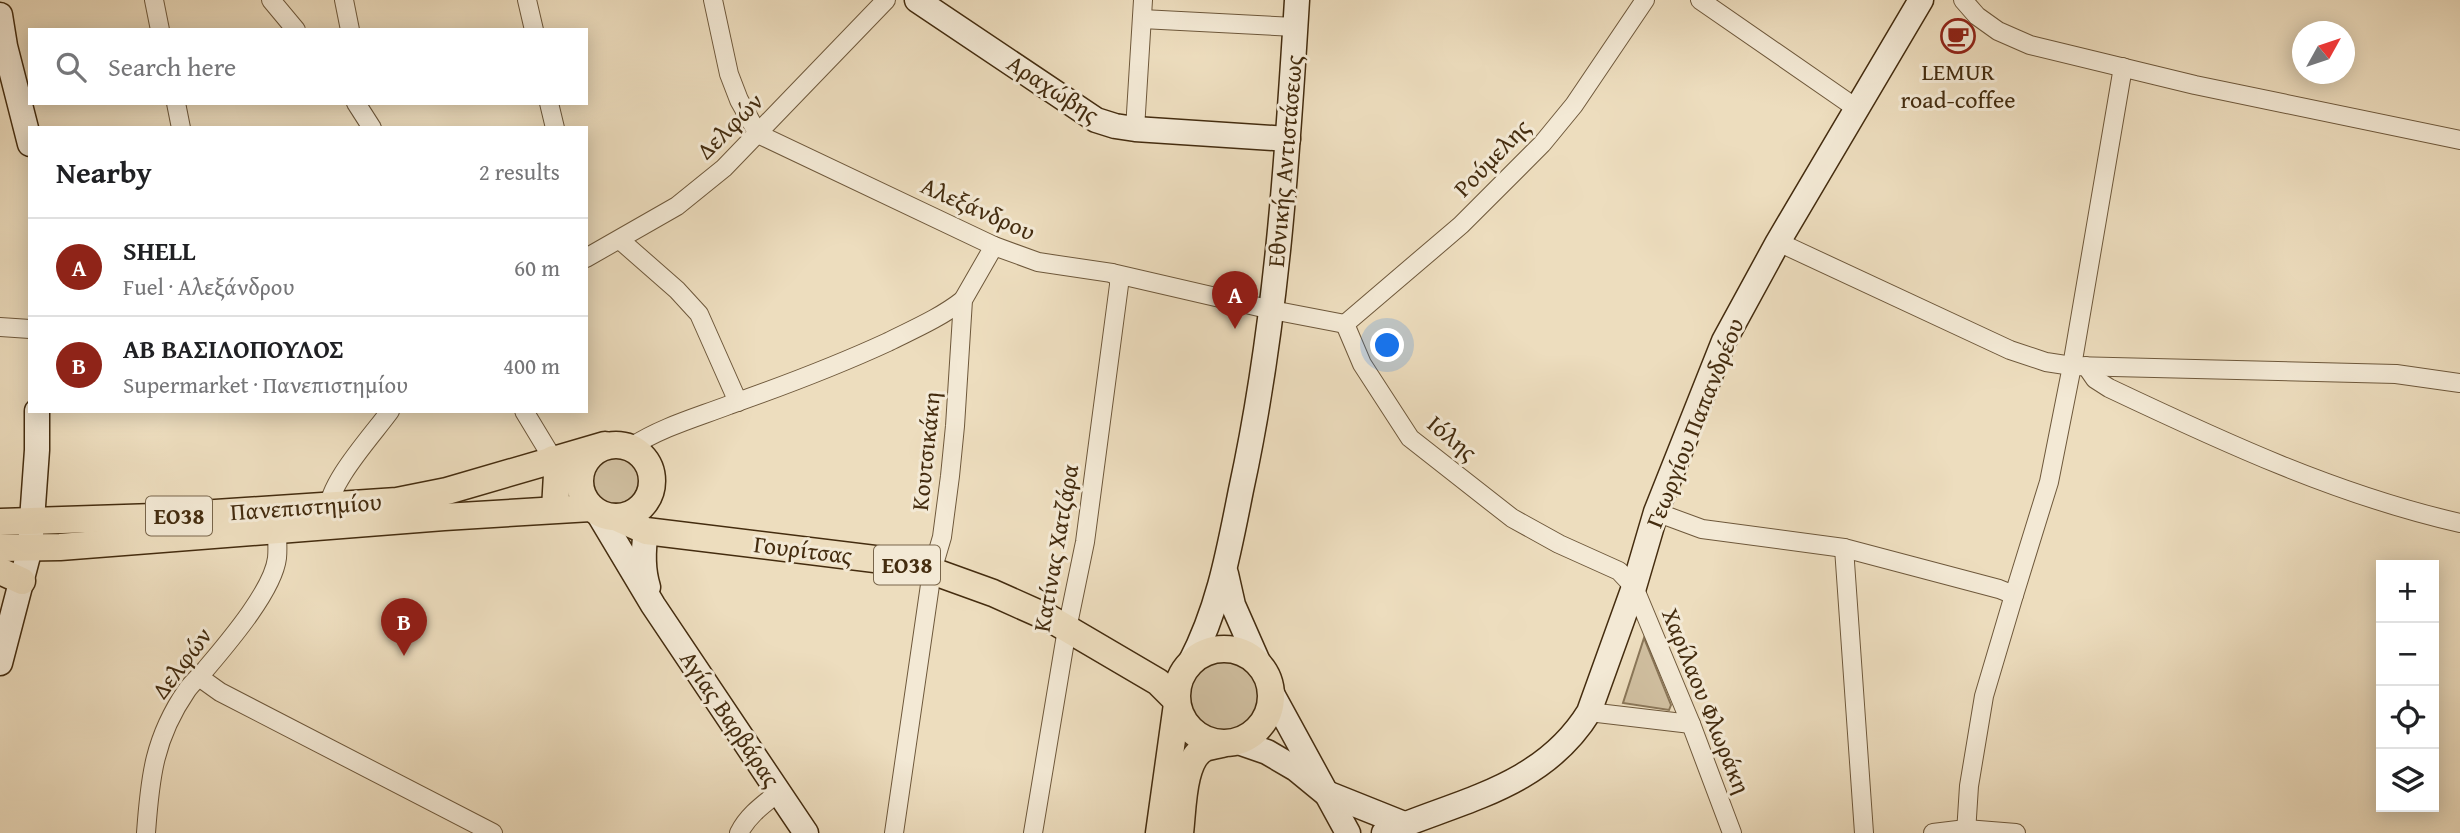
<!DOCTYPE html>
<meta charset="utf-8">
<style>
:root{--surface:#fff;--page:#f2f2f2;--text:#202124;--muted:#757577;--line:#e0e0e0;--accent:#8f2418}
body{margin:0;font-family:"Gentium Book Plus",serif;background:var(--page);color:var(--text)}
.controls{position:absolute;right:21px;bottom:21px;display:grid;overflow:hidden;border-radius:0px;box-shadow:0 4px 18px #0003}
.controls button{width:63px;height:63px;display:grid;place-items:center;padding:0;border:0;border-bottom:2px solid var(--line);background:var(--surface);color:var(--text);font:35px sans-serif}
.compass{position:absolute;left:2292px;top:21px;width:63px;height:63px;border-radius:50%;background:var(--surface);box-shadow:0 4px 18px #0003;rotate:50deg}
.you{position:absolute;left:1388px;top:346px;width:24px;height:24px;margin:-18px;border:5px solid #fff;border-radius:50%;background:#1a73e8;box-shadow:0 0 0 10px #1a73e833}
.badge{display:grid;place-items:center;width:46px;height:46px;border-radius:50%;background:var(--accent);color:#fff;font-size:23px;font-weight:700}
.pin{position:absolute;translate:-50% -58px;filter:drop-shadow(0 2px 4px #0008)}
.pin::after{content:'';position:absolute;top:37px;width:24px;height:21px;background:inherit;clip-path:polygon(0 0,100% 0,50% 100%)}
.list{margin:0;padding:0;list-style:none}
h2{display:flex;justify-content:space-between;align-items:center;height:91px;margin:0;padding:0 28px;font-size:30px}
h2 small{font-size:23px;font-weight:400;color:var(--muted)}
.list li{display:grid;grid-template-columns:46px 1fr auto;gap:21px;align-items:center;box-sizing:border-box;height:98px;padding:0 28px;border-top:2px solid var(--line)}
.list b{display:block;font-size:26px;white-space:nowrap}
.list p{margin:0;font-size:23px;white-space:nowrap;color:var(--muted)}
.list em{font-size:23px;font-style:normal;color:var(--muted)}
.icon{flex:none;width:38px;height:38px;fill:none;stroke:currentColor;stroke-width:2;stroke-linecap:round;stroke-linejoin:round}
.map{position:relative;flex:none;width:2460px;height:833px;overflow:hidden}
.search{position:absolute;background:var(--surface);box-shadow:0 4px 18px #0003;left:28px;top:28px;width:560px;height:77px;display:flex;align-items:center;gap:18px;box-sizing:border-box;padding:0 24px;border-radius:0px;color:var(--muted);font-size:26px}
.panel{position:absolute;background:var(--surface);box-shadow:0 4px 18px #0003;left:28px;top:126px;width:560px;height:287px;border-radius:0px}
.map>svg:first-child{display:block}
.green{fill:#d0bfa0;stroke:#8a7658;stroke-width:2}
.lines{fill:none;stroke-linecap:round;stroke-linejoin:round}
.street-casing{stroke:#6e583b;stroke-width:20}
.secondary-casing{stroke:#442c0f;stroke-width:27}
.primary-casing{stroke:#442c0f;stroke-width:29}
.street{stroke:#f3e9d5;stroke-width:18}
.secondary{stroke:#f3e9d5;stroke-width:24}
.primary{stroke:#edddbe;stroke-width:26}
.labels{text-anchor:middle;stroke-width:6;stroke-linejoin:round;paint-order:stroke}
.shield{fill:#f3e9d5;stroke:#78654a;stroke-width:2}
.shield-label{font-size:23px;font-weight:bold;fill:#442c0f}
.poi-label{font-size:24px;fill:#442c0f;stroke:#f3e9d5}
.street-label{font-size:24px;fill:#442c0f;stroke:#f3e9d5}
</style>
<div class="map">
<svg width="2460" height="833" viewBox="0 0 2460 833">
<rect width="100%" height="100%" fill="#edddbe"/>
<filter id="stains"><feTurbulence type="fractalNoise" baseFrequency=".00286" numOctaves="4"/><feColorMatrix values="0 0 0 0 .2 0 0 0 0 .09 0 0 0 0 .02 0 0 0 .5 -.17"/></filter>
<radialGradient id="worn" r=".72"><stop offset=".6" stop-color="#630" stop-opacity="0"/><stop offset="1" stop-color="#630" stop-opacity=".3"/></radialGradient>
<g class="green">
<circle cx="615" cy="480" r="24"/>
<path d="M1644 638 1671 705 1669 710 1623 703Z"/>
<circle cx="1224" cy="696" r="39"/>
</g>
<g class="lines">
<g class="street-casing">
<g id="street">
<path d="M154 0 160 30"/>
<path d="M271 0 296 30"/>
<path d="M344 0 350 30"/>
<path d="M527 0 534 30"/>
<path d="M713 0 729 74 739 100 758 134 994 246 1038 262 1112 273 1272 310 1345 324"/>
<path d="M1700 0 1856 108"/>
<path d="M1963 0 1977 16 1998 31 2030 45 2195 85 2460 140"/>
<path d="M1142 19 1295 27"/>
<path d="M176 103 181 128"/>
<path d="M356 103 372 128"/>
<path d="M549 103 555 128"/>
<path d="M1135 129 1143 0"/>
<path d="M620 240 677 290 699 314 738 402"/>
<path d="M1778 242 2010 350 2046 362 2072 366 2396 374 2460 383"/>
<path d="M586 258 677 206 724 168 886 0"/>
<path d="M1345 324 1362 364 1410 438 1512 518 1559 544 1619 571 1634 587 1691 724 1732 833"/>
<path d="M1345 324 1461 225 1542 144 1574 105 1645 0"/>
<path d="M0 327 30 329"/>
<path d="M2086 366 2095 379 2109 388C2223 442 2337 495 2460 523"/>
<path d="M524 411 553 459"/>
<path d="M631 447C662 427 695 418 729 405 783 386 836 366 888 342 914 329 940 318 963 300"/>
<path d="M1656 512 1702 529 1844 548 1999 589 2014 595 1984 696 1969 786 1966 833"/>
<path d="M328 514C326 485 372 436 390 411"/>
<path d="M1844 548 1864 833"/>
<path d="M2014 595 2049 482 2072 366 2123 67"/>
<path d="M199 677 220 692 493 833"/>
<path d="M1589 712 1691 724"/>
<path d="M146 833C150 777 154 738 187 690 192 683 199 677 205 670 226 645 273 591 277 558 278 549 277 540 277 531"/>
<path d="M739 833C748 815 764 804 779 792"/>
<path d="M894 833 932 571 942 537 950 476 955 426 963 300 994 246"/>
<path d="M1033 833 1067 629 1085 542 1119 285V278L1112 273"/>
<path d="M1933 833 1966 829 2016 833"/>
</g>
</g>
<g class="secondary-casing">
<g id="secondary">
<path d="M917 0 1096 120 1115 126 1135 129 1288 139"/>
<path d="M0 15 5 46 30 144"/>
<path d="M598 513 653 605 806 833"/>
<path d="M646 531C643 550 642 568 648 587"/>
<path d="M1226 574 1233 605 1259 664"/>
<path d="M0 663 30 548 37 450V411"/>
<path d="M1190 663C1219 608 1229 550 1241 490 1276 329 1287 165 1297 0"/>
<path d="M1271 692 1348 833"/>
<path d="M1238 742 1267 752 1296 769 1324 792 1404 824"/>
<path d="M1384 833C1460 800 1542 788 1589 712L1634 587 1656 512 1724 341 1778 242 1921 0"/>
</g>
</g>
<g class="primary-casing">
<g id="primary">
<circle cx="616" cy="481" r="36"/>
<path d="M553 459 557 474 555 509"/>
<path d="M615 517 646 531 891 561 932 571 993 593 1049 618 1158 682 1176 700"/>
<path d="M0 522 155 517 397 501 447 491 605 445"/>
<path d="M0 548 60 547 444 517 591 508"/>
<path d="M0 571 22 581"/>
<circle cx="1224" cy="696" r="47"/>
<path d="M1159 833 1177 704"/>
<path d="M1180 833C1183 810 1182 759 1205 748 1210 746 1217 745 1222 744"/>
</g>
</g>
<use href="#street" class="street"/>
<use href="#secondary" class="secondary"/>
<use href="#primary" class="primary"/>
</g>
<defs>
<g id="cafe-ring" transform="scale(1.75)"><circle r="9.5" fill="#f3e9d5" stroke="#8f2418" stroke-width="1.5"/><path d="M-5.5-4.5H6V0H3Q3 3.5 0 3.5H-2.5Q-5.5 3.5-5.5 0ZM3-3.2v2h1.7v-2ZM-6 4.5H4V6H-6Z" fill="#8f2418"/></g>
</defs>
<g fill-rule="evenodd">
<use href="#cafe-ring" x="1958" y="36"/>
</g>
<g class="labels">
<g class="shield">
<rect x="146" y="496.5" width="66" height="39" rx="5"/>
<rect x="874" y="545.5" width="66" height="39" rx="5"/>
</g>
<g class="shield-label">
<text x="179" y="524">ΕΟ38</text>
<text x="907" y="573">ΕΟ38</text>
</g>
<g class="poi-label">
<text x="1958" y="80">LEMUR<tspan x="1958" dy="28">road-coffee</tspan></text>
</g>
<g class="street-label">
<text transform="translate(1053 89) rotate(33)" y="8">Αραχώβης</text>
<text transform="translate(730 126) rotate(-45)" y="8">Δελφών</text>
<text transform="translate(1492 158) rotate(-46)" y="8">Ρούμελης</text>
<text transform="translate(1285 161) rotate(-85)" y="8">Εθνικής Αντιστάσεως</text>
<text transform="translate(978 209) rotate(24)" y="8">Αλεξάνδρου</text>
<text transform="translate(1695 423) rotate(-68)" y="8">Γεωργίου Παπανδρέου</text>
<text transform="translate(1452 438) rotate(40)" y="8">Ιόλης</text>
<text transform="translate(926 451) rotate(-84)" y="8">Κουτσικάκη</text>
<text transform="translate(306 507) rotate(-4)" y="8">Πανεπιστημίου</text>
<text transform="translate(1056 548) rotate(-80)" y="8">Κατίνας Χατζάρα</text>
<text transform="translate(803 550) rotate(7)" y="8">Γουρίτσας</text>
<text transform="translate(182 663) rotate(-53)" y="8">Δελφών</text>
<text transform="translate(1706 701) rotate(68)" y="8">Χαρίλαου Φλωράκη</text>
<text transform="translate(730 719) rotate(56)" y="8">Αγίας Βαρβάρας</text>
</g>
</g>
<rect width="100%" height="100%" filter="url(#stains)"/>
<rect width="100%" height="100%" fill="url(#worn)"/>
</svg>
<div class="controls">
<button>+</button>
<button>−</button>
<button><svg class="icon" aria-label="locate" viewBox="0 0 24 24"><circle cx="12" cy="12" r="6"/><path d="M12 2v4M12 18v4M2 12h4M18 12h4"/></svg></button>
<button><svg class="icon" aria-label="layers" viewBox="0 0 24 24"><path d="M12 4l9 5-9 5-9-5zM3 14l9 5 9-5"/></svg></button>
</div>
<svg class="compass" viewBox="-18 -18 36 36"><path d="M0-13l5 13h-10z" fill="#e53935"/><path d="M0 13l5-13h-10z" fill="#757577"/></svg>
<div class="you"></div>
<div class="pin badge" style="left:1235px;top:329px">A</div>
<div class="pin badge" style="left:404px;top:656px">B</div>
<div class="search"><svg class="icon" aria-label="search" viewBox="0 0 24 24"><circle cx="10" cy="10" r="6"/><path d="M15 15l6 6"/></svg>Search here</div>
<section class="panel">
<h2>Nearby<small>2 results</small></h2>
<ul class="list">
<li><span class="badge">A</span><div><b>SHELL</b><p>Fuel · Αλεξάνδρου</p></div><em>60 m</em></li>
<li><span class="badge">B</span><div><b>ΑΒ ΒΑΣΙΛΟΠΟΥΛΟΣ</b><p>Supermarket · Πανεπιστημίου</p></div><em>400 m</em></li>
</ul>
</section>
</div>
